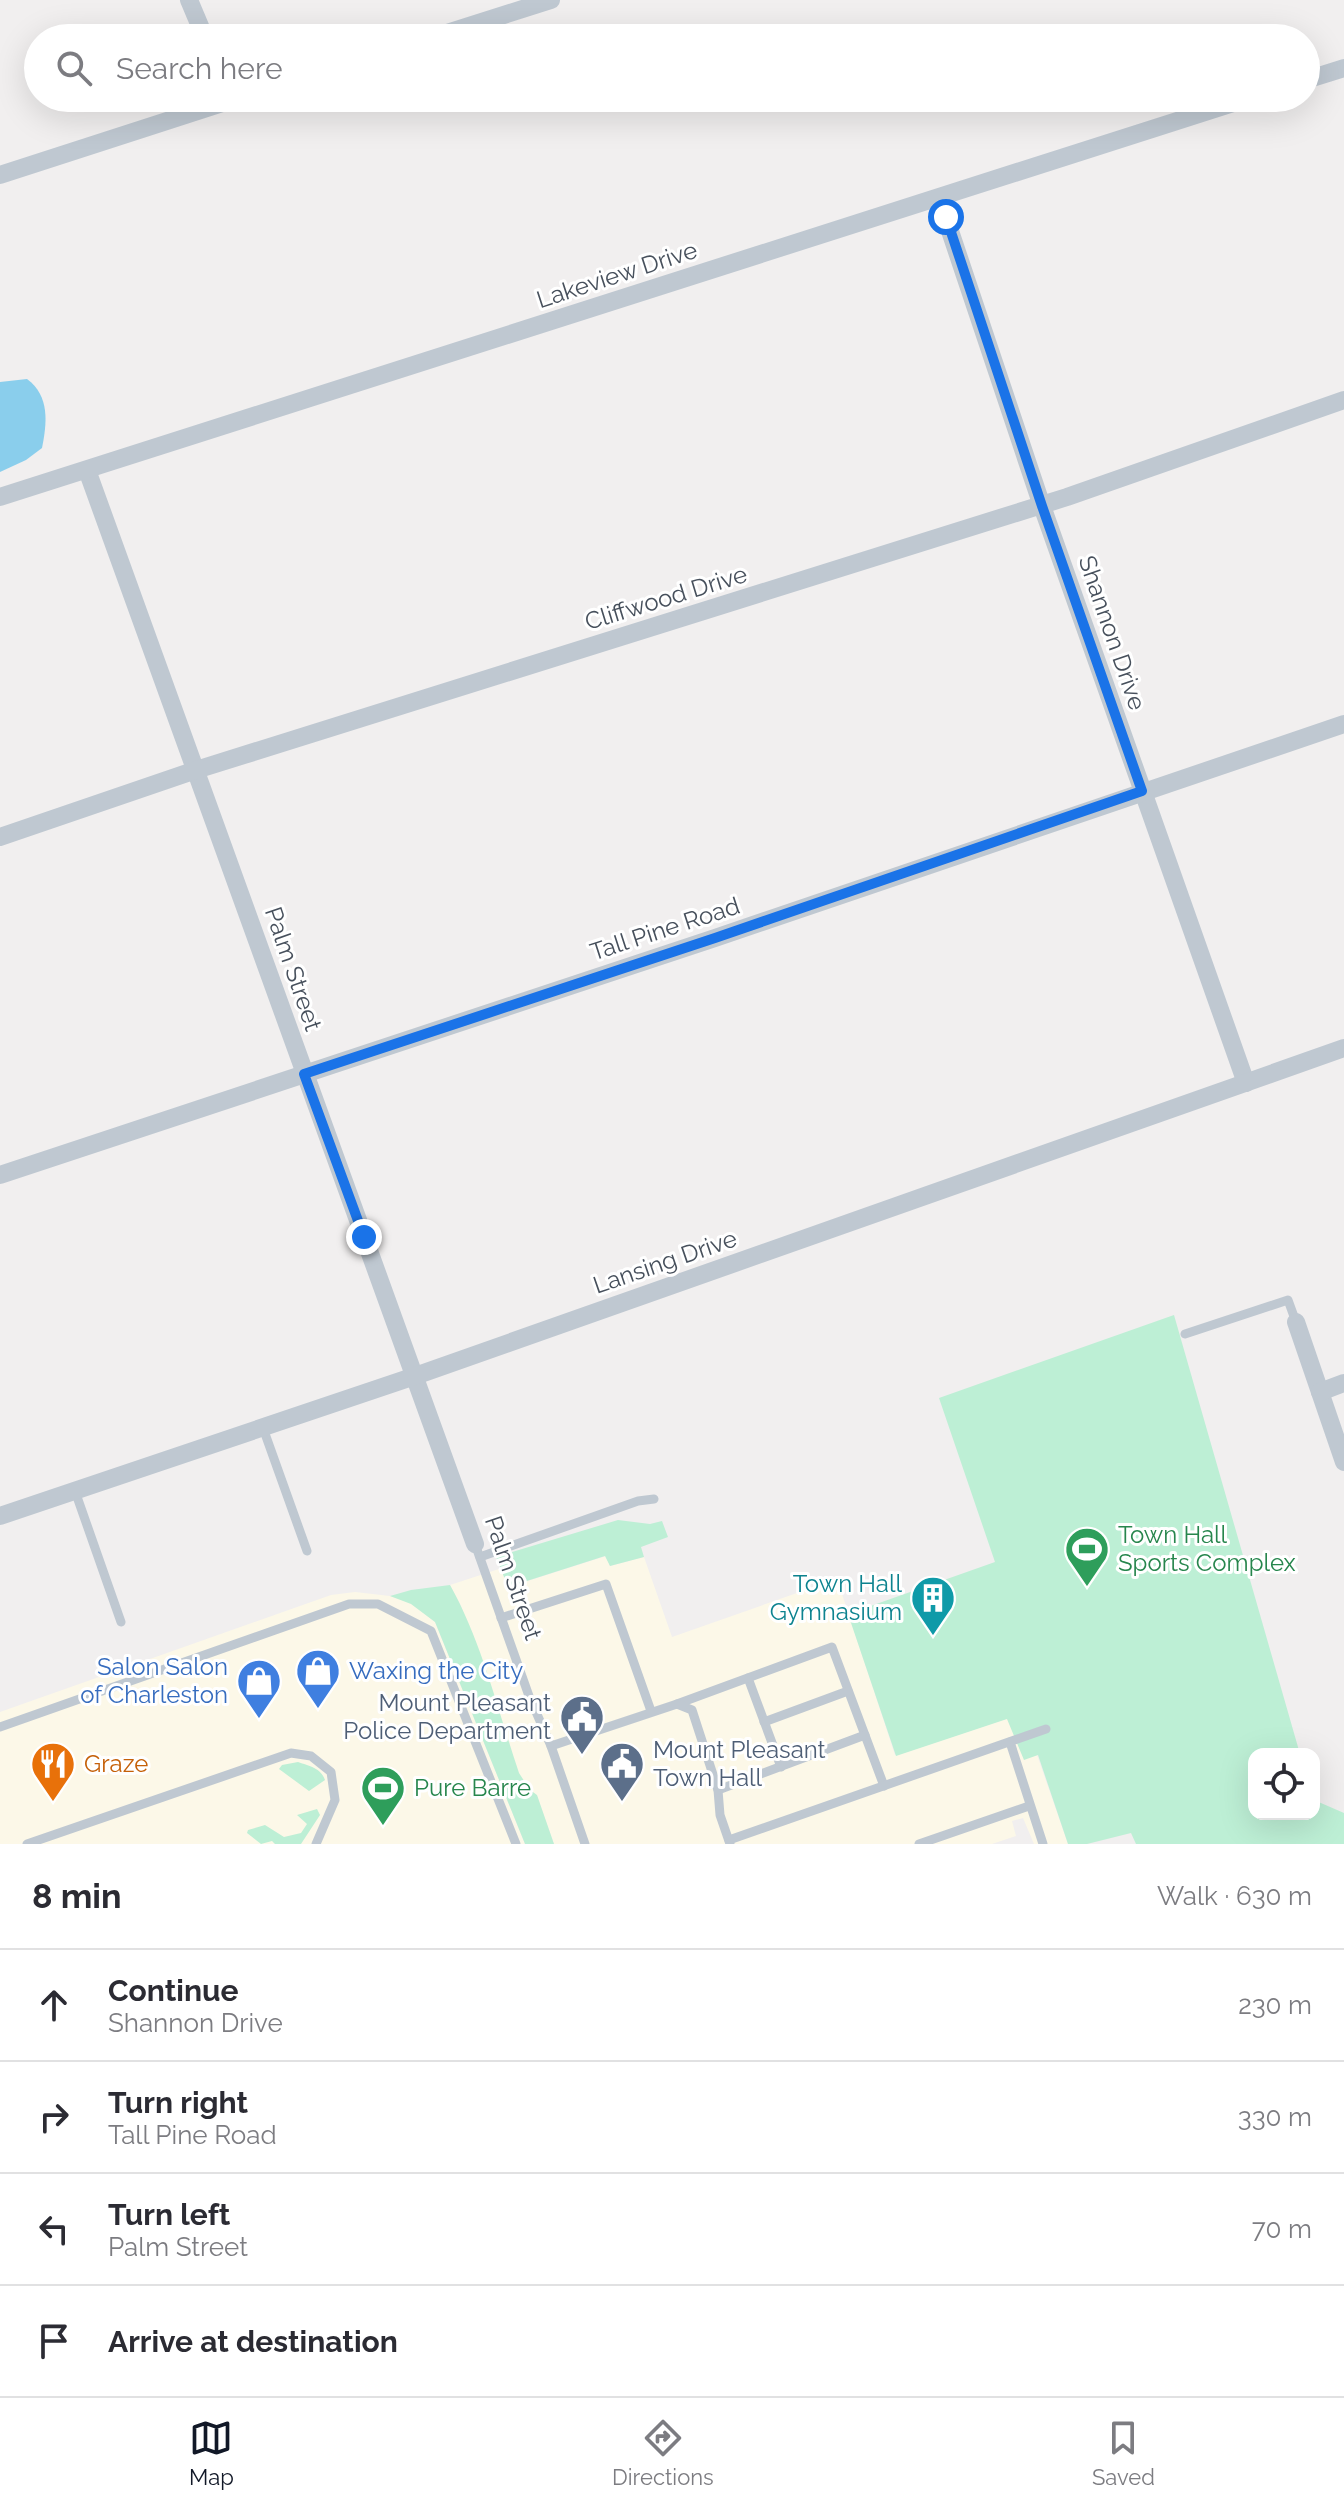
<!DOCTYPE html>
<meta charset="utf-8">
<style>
:root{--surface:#fff;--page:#f7f7f7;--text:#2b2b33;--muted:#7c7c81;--line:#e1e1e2;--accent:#111827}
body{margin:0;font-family:Raleway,sans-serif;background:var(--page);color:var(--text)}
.controls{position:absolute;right:24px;bottom:24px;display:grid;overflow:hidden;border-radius:16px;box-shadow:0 8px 32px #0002}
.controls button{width:72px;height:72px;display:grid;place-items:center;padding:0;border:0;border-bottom:2px solid var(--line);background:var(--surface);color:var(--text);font:40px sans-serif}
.stop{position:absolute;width:24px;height:24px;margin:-18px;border:6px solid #1a73e8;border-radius:50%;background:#fff}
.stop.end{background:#1a73e8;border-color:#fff;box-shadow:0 2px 8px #0008}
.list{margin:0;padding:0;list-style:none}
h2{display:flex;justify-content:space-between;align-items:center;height:104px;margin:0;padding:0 32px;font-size:34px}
h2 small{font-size:26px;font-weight:400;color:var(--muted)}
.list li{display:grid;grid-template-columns:52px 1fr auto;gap:24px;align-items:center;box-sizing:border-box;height:112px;padding:0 32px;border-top:2px solid var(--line)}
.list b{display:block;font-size:30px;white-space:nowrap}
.list p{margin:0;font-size:26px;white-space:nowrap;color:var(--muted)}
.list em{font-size:26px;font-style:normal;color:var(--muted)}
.icon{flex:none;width:44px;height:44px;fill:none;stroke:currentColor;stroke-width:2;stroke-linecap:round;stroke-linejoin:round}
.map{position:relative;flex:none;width:1344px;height:1844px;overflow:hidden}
.search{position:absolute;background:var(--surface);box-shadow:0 8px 32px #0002;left:24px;right:24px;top:24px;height:88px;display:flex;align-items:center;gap:20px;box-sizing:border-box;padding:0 28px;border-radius:44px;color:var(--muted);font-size:30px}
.sheet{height:552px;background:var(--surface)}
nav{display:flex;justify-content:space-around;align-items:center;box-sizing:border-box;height:112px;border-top:2px solid var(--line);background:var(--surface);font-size:22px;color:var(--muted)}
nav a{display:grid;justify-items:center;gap:4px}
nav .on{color:var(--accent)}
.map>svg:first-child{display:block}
.commercial{fill:#fcf8e8}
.green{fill:#bdefd5}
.water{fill:#8aceec}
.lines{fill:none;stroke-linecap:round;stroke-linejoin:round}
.service{stroke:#bfc8d1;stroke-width:9}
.minor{stroke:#bfc8d1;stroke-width:18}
.route{stroke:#1a73e8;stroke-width:10}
.labels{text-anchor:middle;stroke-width:6;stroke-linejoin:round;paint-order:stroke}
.street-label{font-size:24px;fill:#47505c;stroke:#fff}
.leisure-label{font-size:24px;fill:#27864d;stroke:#fff;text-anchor:start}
.culture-label{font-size:24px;fill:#0d838f;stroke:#fff;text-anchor:end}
.shop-label{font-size:24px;fill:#366cbe;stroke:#fff;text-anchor:end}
.service-label{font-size:24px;fill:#4e5e75;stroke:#fff;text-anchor:end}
.food-label{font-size:24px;fill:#c56008;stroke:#fff;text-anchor:start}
</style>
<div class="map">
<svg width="1344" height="1844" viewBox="0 0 1344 1844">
<rect width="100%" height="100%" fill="#f1efef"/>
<g class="commercial">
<path d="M606 1556 610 1566 644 1557 672 1637 837 1579 895 1755 1007 1718 1024 1759 1037 1755 1068 1844H1034L1023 1818 1012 1821 1016 1836 992 1844H554L537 1796 530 1790 519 1774 461 1606 450 1585 502 1568 509 1587Z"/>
<path d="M355 1592 390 1596 411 1603 435 1622 525 1844H0V1712L331 1595Z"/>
</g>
<g class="green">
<path d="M1174 1315 1300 1754H1254V1814H1314V1800L1344 1813V1844H1136L1131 1833 1087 1844H1068L1038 1755 1024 1760 1007 1719 896 1756 848 1614 995 1562 939 1398Z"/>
<path d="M618 1520 650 1524 662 1521 668 1537 641 1547 644 1557 610 1566 605 1556 508 1587 496 1557Z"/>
<path d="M450 1585C482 1642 498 1711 519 1773L530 1790 537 1795 554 1844H525L435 1622 411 1604 390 1596 411 1590Z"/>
<path d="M298 1762C309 1766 321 1768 325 1780L309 1791 279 1769 282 1765Z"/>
<path d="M317 1809 320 1815 301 1844H275L272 1841 261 1844 247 1833 248 1830 265 1825 284 1837 301 1833 307 1824 297 1815Z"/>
</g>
<path class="water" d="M27 379C50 396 47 423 42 448L26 460 0 472V382Z"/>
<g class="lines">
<g class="service">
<path d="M1185 1334 1288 1300 1296 1322"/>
<path d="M263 1428 307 1551"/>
<path d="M75 1491 121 1622"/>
<path d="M475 1544 529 1696 551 1746 585 1844"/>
<path d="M480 1557 638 1501 654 1499"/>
<path d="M501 1618 606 1584 651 1711"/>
<path d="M748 1678 781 1767"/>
<path d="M677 1704 832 1647 884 1786"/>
<path d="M764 1722 848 1691"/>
<path d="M0 1727 349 1604H378L431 1631 516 1844"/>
<path d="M1010 1742 1043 1844"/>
<path d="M551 1746 677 1704 692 1710 718 1790 720 1815 730 1844"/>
<path d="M718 1790 865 1735"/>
<path d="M729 1840 1046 1729"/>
<path d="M27 1844 291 1753 311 1756 331 1772 335 1800 316 1844"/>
<path d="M919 1844 1029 1806"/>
</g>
<g class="minor">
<path d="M189 0 205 38"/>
<path d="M431 38 551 0"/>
<path d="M1306 80 1344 68"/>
<path d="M0 175 238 98"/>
<path d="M939 198 1042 506 1246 1083"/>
<path d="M87 470 475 1544"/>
<path d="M0 497 1249 98"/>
<path d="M0 837 196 770 1067 497 1344 400"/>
<path d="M0 1175 715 938 1344 724"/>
<path d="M1296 1322 1344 1462"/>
<path d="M1320 1392 1344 1383"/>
<path d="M0 1516 415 1376 1344 1048"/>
</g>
</g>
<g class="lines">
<path class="route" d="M364 1237 304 1074 715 938 1142 791 1042 506 946 217"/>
</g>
<defs>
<g id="stadium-pin" transform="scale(2.3)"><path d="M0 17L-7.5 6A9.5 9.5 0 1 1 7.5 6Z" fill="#2e9e5b" stroke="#fff"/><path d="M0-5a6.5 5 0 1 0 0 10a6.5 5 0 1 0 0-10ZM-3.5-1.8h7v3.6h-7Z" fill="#fff"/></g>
<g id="building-pin" transform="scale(2.3)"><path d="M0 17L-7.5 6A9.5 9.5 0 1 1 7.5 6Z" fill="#0f9aa8" stroke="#fff"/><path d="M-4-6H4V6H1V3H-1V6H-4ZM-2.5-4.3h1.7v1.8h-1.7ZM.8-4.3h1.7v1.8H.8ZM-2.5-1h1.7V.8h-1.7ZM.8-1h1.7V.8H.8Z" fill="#fff"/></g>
<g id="shop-pin" transform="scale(2.3)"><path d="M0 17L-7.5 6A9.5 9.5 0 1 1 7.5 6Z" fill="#3f7fe0" stroke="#fff"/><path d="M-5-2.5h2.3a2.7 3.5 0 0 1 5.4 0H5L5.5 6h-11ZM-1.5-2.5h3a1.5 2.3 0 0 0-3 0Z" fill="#fff"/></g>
<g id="civic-pin" transform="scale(2.3)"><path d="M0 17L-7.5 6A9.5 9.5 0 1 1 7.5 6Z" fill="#5c6f8a" stroke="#fff"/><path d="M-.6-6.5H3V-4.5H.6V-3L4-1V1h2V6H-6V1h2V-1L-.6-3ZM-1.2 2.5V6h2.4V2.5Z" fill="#fff"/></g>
<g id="restaurant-pin" transform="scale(2.3)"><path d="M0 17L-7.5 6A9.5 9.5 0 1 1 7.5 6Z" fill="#e8710a" stroke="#fff"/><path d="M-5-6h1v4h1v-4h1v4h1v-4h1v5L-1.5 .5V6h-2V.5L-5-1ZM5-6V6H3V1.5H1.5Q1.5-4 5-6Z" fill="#fff"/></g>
</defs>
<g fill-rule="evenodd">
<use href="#stadium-pin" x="1087" y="1549"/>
<use href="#building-pin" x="933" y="1598"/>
<use href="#shop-pin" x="318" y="1671"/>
<use href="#shop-pin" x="259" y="1681"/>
<use href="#civic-pin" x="582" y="1717"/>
<use href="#restaurant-pin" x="53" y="1764"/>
<use href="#civic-pin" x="622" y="1764"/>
<use href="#stadium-pin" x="383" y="1788"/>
</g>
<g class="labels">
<g class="street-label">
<text transform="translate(617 275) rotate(-18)" y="8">Lakeview Drive</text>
<text transform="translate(666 598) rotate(-17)" y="8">Cliffwood Drive</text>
<text transform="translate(1112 633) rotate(71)" y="8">Shannon Drive</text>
<text transform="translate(665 929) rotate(-18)" y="8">Tall Pine Road</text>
<text transform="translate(293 969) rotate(71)" y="8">Palm Street</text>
<text transform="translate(665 1262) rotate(-19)" y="8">Lansing Drive</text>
<text transform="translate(513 1578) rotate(71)" y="8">Palm Street</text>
</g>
<g class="leisure-label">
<text x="1118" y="1543">Town Hall<tspan x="1118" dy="28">Sports Complex</tspan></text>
<text x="414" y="1796">Pure Barre</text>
</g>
<g class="culture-label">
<text x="902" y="1592">Town Hall<tspan x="902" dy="28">Gymnasium</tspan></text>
</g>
<g class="shop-label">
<text x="228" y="1675">Salon Salon<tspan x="228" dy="28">of Charleston</tspan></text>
<text x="349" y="1679" text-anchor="start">Waxing the City</text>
</g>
<g class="service-label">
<text x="551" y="1711">Mount Pleasant<tspan x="551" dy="28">Police Department</tspan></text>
<text x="653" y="1758" text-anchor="start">Mount Pleasant<tspan x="653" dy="28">Town Hall</tspan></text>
</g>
<g class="food-label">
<text x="84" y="1772">Graze</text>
</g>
</g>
</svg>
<div class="controls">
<button><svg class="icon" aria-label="locate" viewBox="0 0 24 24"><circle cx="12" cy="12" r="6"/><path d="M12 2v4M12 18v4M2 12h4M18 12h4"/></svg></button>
</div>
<div class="stop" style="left:946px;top:217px"></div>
<div class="stop end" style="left:364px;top:1237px"></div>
<div class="search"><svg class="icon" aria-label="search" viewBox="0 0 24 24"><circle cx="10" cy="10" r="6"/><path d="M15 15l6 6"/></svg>Search here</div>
</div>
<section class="sheet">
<h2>8 min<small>Walk · 630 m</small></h2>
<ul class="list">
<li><svg class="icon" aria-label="ahead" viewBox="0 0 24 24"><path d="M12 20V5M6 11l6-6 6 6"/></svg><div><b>Continue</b><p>Shannon Drive</p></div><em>230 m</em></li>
<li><svg class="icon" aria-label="right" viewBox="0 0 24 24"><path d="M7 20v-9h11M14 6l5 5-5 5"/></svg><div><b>Turn right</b><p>Tall Pine Road</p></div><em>330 m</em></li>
<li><svg class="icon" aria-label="left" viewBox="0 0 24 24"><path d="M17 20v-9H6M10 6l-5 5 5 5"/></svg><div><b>Turn left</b><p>Palm Street</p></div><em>70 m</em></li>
<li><svg class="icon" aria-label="arrive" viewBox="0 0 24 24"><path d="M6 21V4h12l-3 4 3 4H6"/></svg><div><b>Arrive at destination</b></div></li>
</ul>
</section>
<nav>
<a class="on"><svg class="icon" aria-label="map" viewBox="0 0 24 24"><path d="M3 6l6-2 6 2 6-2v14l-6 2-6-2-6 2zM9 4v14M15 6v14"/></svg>Map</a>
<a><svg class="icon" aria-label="directions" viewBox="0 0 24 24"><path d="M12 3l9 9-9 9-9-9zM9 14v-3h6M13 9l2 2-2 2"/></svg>Directions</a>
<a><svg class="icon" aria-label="saved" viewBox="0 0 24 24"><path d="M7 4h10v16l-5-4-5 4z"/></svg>Saved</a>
</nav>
